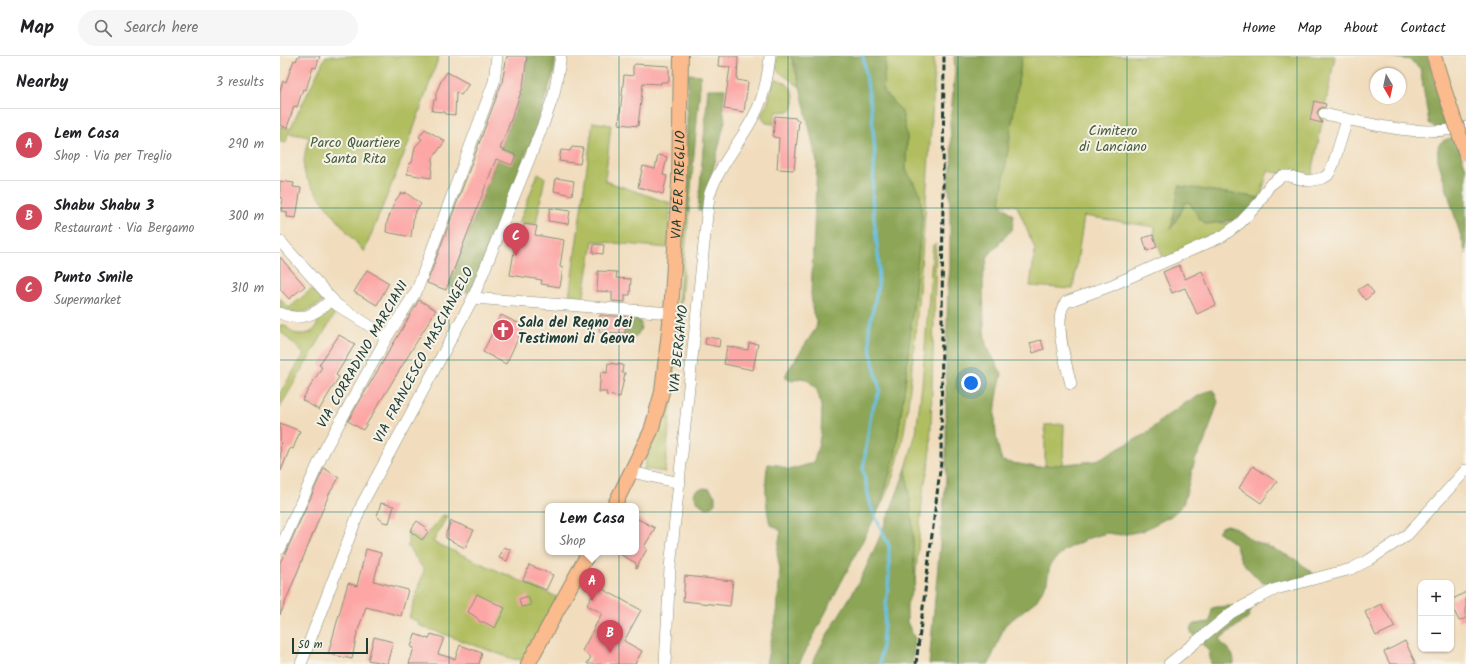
<!DOCTYPE html>
<meta charset="utf-8">
<style>
:root{--surface:#fff;--page:#f6f6f6;--text:#202124;--muted:#757577;--line:#e0e0e0;--accent:#d1495b}
body{margin:0;font-family:Kalam,sans-serif;background:var(--page);color:var(--text)}
.controls{position:absolute;right:12px;bottom:12px;display:grid;overflow:hidden;border-radius:8px;box-shadow:0 1px 3px #0004}
.controls button{width:36px;height:36px;display:grid;place-items:center;padding:0;border:0;border-bottom:1px solid var(--line);background:var(--surface);color:var(--text);font:20px sans-serif}
.compass{position:absolute;left:1090px;top:12px;width:36px;height:36px;border-radius:50%;background:var(--surface);box-shadow:0 1px 3px #0004;rotate:171deg}
.scale{position:absolute;left:12px;bottom:10px;width:76px;box-sizing:border-box;padding-left:4px;border:2px solid #1f3d34;border-top:0;font-size:11px;line-height:14px;white-space:nowrap;color:#1f3d34;-webkit-text-stroke:3px #f7f3e8;paint-order:stroke}
.you{position:absolute;left:691px;top:327px;width:14px;height:14px;margin:-10px;border:3px solid #fff;border-radius:50%;background:#1a73e8;box-shadow:0 0 0 6px #1a73e833}
.badge{display:grid;place-items:center;width:26px;height:26px;border-radius:50%;background:var(--accent);color:#fff;font-size:13px;font-weight:700}
.pin{position:absolute;translate:-50% -33px;filter:drop-shadow(0 1px 2px #0008)}
.pin::after{content:'';position:absolute;top:21px;width:14px;height:12px;background:inherit;clip-path:polygon(0 0,100% 0,50% 100%)}
.popup{position:absolute;left:265px;top:447px;width:94px;height:52px;box-sizing:border-box;display:grid;place-content:center;border-radius:8px;background:var(--surface);filter:drop-shadow(0 1px 3px #0005);font-size:13px;white-space:nowrap;color:var(--muted)}
.popup b{font-size:15px;color:var(--text)}
.popup::after{content:'';position:absolute;left:50%;top:100%;margin-left:-8px;border:8px solid transparent;border-top-color:var(--surface)}
.list{margin:0;padding:0;list-style:none}
h2{display:flex;justify-content:space-between;align-items:center;height:52px;margin:0;padding:0 16px;font-size:17px}
h2 small{font-size:13px;font-weight:400;color:var(--muted)}
.list li{display:grid;grid-template-columns:26px 1fr auto;gap:12px;align-items:center;box-sizing:border-box;height:72px;padding:0 16px;border-top:1px solid var(--line)}
.list b{display:block;font-size:15px;white-space:nowrap}
.list p{margin:0;font-size:13px;white-space:nowrap;color:var(--muted)}
.list em{font-size:13px;font-style:normal;color:var(--muted)}
.icon{flex:none;width:22px;height:22px;fill:none;stroke:currentColor;stroke-width:2;stroke-linecap:round;stroke-linejoin:round}
.map{position:relative;flex:none;width:1186px;height:608px;overflow:hidden}
header{display:flex;align-items:center;gap:24px;box-sizing:border-box;height:56px;padding:0 20px;background:var(--surface);border-bottom:1px solid var(--line)}
header strong{font-size:19px}
nav{display:flex;gap:22px;margin-inline-start:auto;font-size:14px}
.search{width:280px;height:36px;background:var(--page);display:flex;align-items:center;gap:10px;box-sizing:border-box;padding:0 14px;border-radius:22px;color:var(--muted);font-size:15px}
main{display:flex}
aside{flex:1;background:var(--surface)}
.map>svg:first-child{display:block}
.green{fill:#b1be61;stroke:#687e4a}
.forest{fill:#8ca557;stroke:#567146}
.lines{fill:none;stroke-linecap:round;stroke-linejoin:round}
.stream{stroke:#69c3e7;stroke-width:3}
.building{fill:#fca6a5}
.minor-casing{stroke:#888d78;stroke-width:12}
.major-casing{stroke:#888d78;stroke-width:16}
.minor{stroke:#fff;stroke-width:11}
.major{stroke:#fbbb8c;stroke-width:14}
.rail{stroke:#1f3d34;stroke-width:3;stroke-dasharray:6 3;stroke-linecap:butt}
.major-bridge-casing{stroke:#888d78;stroke-width:16;stroke-linecap:butt}
.major-bridge{stroke:#fbbb8c;stroke-width:14}
.grid{fill:none;stroke:#0f766e;stroke-width:1;stroke-opacity:0.55}
.labels{text-anchor:middle;stroke-width:4;stroke-linejoin:round;paint-order:stroke}
.park-label{font-size:14px;fill:#445d3f;stroke:#f7f3e8}
.street-label{font-size:14px;fill:#1f3d34;stroke:#f7f3e8}
.poi-label{font-size:14px;font-weight:bold;fill:#1f3d34;stroke:#f7f3e8;text-anchor:start}
</style>
<header>
<strong>Map</strong>
<div class="search"><svg class="icon" aria-label="search" viewBox="0 0 24 24"><circle cx="10" cy="10" r="6"/><path d="M15 15l6 6"/></svg>Search here</div>
<nav><a>Home</a><a>Map</a><a>About</a><a>Contact</a></nav>
</header>
<main>
<aside>
<h2>Nearby<small>3 results</small></h2>
<ul class="list">
<li><span class="badge">A</span><div><b>Lem Casa</b><p>Shop · Via per Treglio</p></div><em>290 m</em></li>
<li><span class="badge">B</span><div><b>Shabu Shabu 3</b><p>Restaurant · Via Bergamo</p></div><em>300 m</em></li>
<li><span class="badge">C</span><div><b>Punto Smile</b><p>Supermarket</p></div><em>310 m</em></li>
</ul>
</aside>
<div class="map">
<svg width="1186" height="608" viewBox="0 0 1186 608">
<rect width="100%" height="100%" fill="#f7f3e8"/>
<filter id="ink" filterUnits="userSpaceOnUse"><feTurbulence type="fractalNoise" baseFrequency=".025" numOctaves="2"/><feDisplacementMap in="SourceGraphic" scale="8" xChannelSelector="R" yChannelSelector="G"/><feConvolveMatrix kernelMatrix="1 2 1 2 8 2 1 2 1" color-interpolation-filters="sRGB"/></filter>
<filter id="wash" filterUnits="userSpaceOnUse"><feTurbulence type="fractalNoise" baseFrequency=".012" numOctaves="4" result="noise"/><feDisplacementMap in="SourceGraphic" scale="16" xChannelSelector="R" yChannelSelector="G"/><feGaussianBlur stdDeviation="0.9" result="paint"/><feColorMatrix in="noise" values="0 0 0 0 0 0 0 0 0 0 0 0 0 0 0 0 0 1.4 0 .05"/><feComposite in="paint" operator="in"/></filter>
<g filter="url(#wash)">
<rect width="100%" height="100%" fill="#f1ddbd"/>
<g class="green">
<path d="M46 0H159L129 86 84 196C73 182 26 129 24 115 23 103 26 92 29 81L8 77 6 87 0 86V70L10 73Z"/>
<path d="M497 0H511L520 31 498 15 496 11Z"/>
<path d="M606 0H654V29C648 113 643 196 635 280 629 338 627 400 599 453L615 400 625 329 642 162 640 138 626 114 627 81 622 56 603 35Z"/>
<path d="M742 0H1055L1031 123 988 115 980 142 899 130V160L906 146 910 147C928 176 930 161 956 170L884 204 874 178 875 171 804 160 793 233 750 230 755 193 737 150 720 147Z"/>
<path d="M496 24C512 25 519 43 511 55L496 56 494 68 486 67 481 59 488 46 494 25Z"/>
<path d="M313 66 331 69 325 125 390 147 388 192 313 185 303 244 289 242Z"/>
<path d="M258 117 265 121 256 168 239 167Z"/>
<path d="M405 154 409 155 385 416 364 413 366 404 386 358 395 293Z"/>
<path d="M656 188 650 403 643 436 635 528 632 463 626 412 636 377 642 329 653 189Z"/>
<path d="M32 233 43 246C23 257 23 260 0 253V242L9 252Z"/>
<path d="M50 252 56 256 0 351V337L24 298 0 275V269H5L13 277C21 279 32 279 36 271 38 267 37 262 39 258Z"/>
<path d="M784 368 783 409 765 410V369Z"/>
<path d="M163 459 167 460 153 486 277 541 244 604 233 603 138 569 139 566 129 562 144 514 128 491V475L142 485Z"/>
</g>
<g class="forest">
<path d="M248 0H276L274 16 252 83 190 237 169 230 244 30Z"/>
<path d="M511 0H606L603 35 622 56 627 81 626 114 640 138 642 162 625 329 615 400 599 453 519 608H486L497 557 500 513 497 497 501 475 490 468C486 454 484 422 488 408L498 409 509 414 533 407C541 386 545 359 538 337 537 332 530 326 526 323L520 322 512 325 505 322 507 316 536 272 537 267 533 257 531 238 537 107 516 12Z"/>
<path d="M674 0H742L720 147 734 160 732 173 708 200 703 222 704 275 706 289 722 318C714 351 712 373 722 405L756 411 815 405 864 379 884 362 902 349 926 336 934 334 938 346 925 385 915 404 903 449 891 460 862 475 841 479 827 477 809 482 785 494 770 508 767 526 757 544 725 569 709 608H649L666 422V305L668 231 670 213V142L668 126 672 107 670 67 675 15Z"/>
<path d="M1104 0H1147L1171 71 1155 72 1149 67 1140 12 1130 4Z"/>
<path d="M408 18 421 19 409 155 405 154Z"/>
<path d="M428 33H445L443 51 445 65 423 154H418Z"/>
<path d="M1175 81 1186 112V198L1158 104C1157 87 1158 85 1175 81Z"/>
<path d="M899 130 980 142 959 164 926 168 919 162 910 147 906 146 891 173Z"/>
<path d="M355 258C367 269 359 280 348 287L343 284C344 277 347 270 348 262Z"/>
<path d="M626 412 632 463 635 528 627 548V566L635 583 632 608H532C546 577 566 550 582 520 599 485 613 449 626 412Z"/>
<path d="M425 432 430 433 435 440V447L429 452C421 451 415 445 414 437L416 434Z"/>
<path d="M947 469 956 472 973 485 985 489 1015 503 1035 519 996 528 981 526 961 505 955 488 938 476 941 471Z"/>
<path d="M970 549 971 554 968 562 939 583C945 593 955 595 954 608H931L929 595 912 578 910 572 915 568 930 566 932 552C942 549 958 551 970 549Z"/>
</g>
<g class="lines">
<path class="stream" d="M583 0 592 59 595 99 592 143 599 207 598 231 589 272 591 297 600 334 591 357 583 414 591 451 609 490V519L600 608"/>
</g>
<g id="blocks">
<g class="building">
<path d="M18 0H40L36 12 33 11 26 34 23 33 17 51 14 50 7 72 0 69V35L3 25 6 26 14 4 16 5Z"/>
<path d="M227 0H247L243 31 220 93 236 99 232 109 216 103 166 234 147 227 222 26Z"/>
<path d="M439 0H458L457 24 468 26 464 56 444 53 450 11 438 10Z"/>
<path d="M355 8 389 10V26H381V28L363 27 358 70 339 68 344 19 353 20V10Z"/>
<path d="M167 16 189 28 181 39 176 36 175 59 165 58V56L152 55 154 44H156V37L161 25Z"/>
<path d="M1034 45 1046 48 1045 51 1039 53 1037 57 1042 67 1030 64Z"/>
<path d="M495 60 516 62V64H519L514 114 497 113 499 82 493 81Z"/>
<path d="M145 73 165 85 153 102 151 122 127 118 129 107H132L135 91 142 83 139 81Z"/>
<path d="M292 91 303 92 300 108 279 105 281 94 290 95Z"/>
<path d="M378 99 387 101 383 119 387 120 383 138 358 131 363 110 375 113Z"/>
<path d="M276 122 294 125 292 139 274 135Z"/>
<path d="M0 125 14 127 13 131 21 132 16 162 7 161V156L1 155 3 143 0 142Z"/>
<path d="M125 136 141 148 134 158 131 181 106 176 107 166 115 145 121 137 124 138Z"/>
<path d="M270 152 290 155 288 168 268 165Z"/>
<path d="M244 168 257 170 255 179 284 184 280 211 283 212 280 231 261 228 262 224 230 219 236 184 238 185 240 173H244Z"/>
<path d="M873 179 877 191 867 195 863 182Z"/>
<path d="M314 188 324 189 323 198 313 197Z"/>
<path d="M0 201 25 230 9 243 0 233Z"/>
<path d="M899 209 905 223 922 215 936 249 917 258 905 232 892 237 883 216Z"/>
<path d="M87 214 109 227 97 249 74 236Z"/>
<path d="M318 215 337 216 336 222 351 223 350 239H345V246L332 245V236L317 235Z"/>
<path d="M1087 228 1094 237 1085 244 1078 234Z"/>
<path d="M139 244 156 254 83 374 68 365Z"/>
<path d="M221 259 244 270 226 308 203 296Z"/>
<path d="M320 259 346 261 345 277 319 276Z"/>
<path d="M59 279 75 288 56 319 59 321 39 354 22 344 42 311 39 309Z"/>
<path d="M426 281 440 283 439 291 425 288Z"/>
<path d="M761 284 764 293 753 297 750 287Z"/>
<path d="M469 287 478 288 473 314 444 308 447 290 468 294Z"/>
<path d="M328 307 343 309 342 317H345L340 341 326 339 327 336H319L321 316 327 317Z"/>
<path d="M0 367 20 375 13 393 10 392 1 415Z"/>
<path d="M973 410 997 426 981 447 959 432Z"/>
<path d="M44 412 59 422 49 438 0 559V506L6 496Z"/>
<path d="M101 447 114 450 109 467 103 466 97 460Z"/>
<path d="M356 462 375 472 364 491 367 493 356 513V507L336 496H356Z"/>
<path d="M137 465 146 471 145 473 148 476 142 484 130 475Z"/>
<path d="M171 465 194 474 185 492 166 482V477Z"/>
<path d="M224 491 231 494 227 505 219 502Z"/>
<path d="M86 493 101 497 94 525 128 534 121 560 86 551 77 577 72 603 48 598 68 527 77 530Z"/>
<path d="M249 509 273 519 266 534 243 524Z"/>
<path d="M405 520 453 525 450 550 403 545Z"/>
<path d="M317 530 361 554 344 585 362 595 355 608H307L311 601 302 595 322 557 307 549Z"/>
<path d="M1186 536V562L1179 565 1171 548V544Z"/>
<path d="M197 538 225 552 215 572 204 566H200L196 561 188 556Z"/>
<path d="M248 540 251 549 241 551 239 543Z"/>
<path d="M1101 548 1115 571 1096 580 1085 556Z"/>
<path d="M135 578 149 583 151 578 164 582 158 598 175 603 180 589 202 597 199 608H129L134 592 131 591Z"/>
<path d="M94 581 113 586 107 608 88 604Z"/>
<path d="M1125 585 1136 608H1110L1104 596Z"/>
</g>
</g>
</g>
<g filter="url(#ink)">
<use href="#blocks" fill-opacity="0" stroke="#888d78" stroke-width="1"/>
<g class="lines">
<g class="minor-casing">
<g id="minor">
<path d="M1044 58C1090 68 1139 82 1186 71"/>
<path d="M0 185 57 249 107 281"/>
<path d="M193 242 391 257"/>
<path d="M0 257C20 267 37 258 52 243"/>
<path d="M791 328C786 309 772 261 786 246L830 230 943 180 960 167 978 148 989 130 1002 120H1008L1029 125 1043 122 1048 119 1053 109 1067 64"/>
<path d="M352 416 400 427"/>
<path d="M0 493 45 393 107 281 137 234 214 26 217 0"/>
<path d="M21 608 82 448 193 242 263 69 274 38 281 0"/>
<path d="M385 608 390 512 429 140C439 108 463 84 477 54 485 37 488 19 490 0"/>
<path d="M889 608 951 557 980 541 996 533 1071 513 1089 504 1127 479 1186 414"/>
</g>
</g>
<g class="major-casing">
<g id="major">
<path d="M1154 0 1164 33"/>
<path id="s1" d="M334 450 371 375 382 336 391 257 399 126 401 0"/>
<path d="M248 608 309 496"/>
</g>
</g>
<use href="#minor" class="minor"/>
<use href="#major" class="major"/>
<path class="rail" d="M636 608 661 406 664 0"/>
<g class="major-bridge-casing">
<path id="major-bridge" d="M1164 33 1186 98"/>
</g>
<use href="#major-bridge" class="major-bridge"/>
</g>
</g>
<path class="grid" d="M169 0V608M339 0V608M508 0V608M678 0V608M847 0V608M1017 0V608M0 152H1186M0 304H1186M0 456H1186"/>
<defs>
<g id="church-disc" transform="scale(1.15)"><circle r="9.5" fill="#d1495b" stroke="#f7f3e8"/><path d="M-1.2-6h2.4v3.5h3.3v2.4h-3.3V6h-2.4V-.1h-3.3v-2.4h3.3Z" fill="#fff"/></g>
</defs>
<g fill-rule="evenodd">
<use href="#church-disc" x="223" y="274"/>
</g>
<g class="labels">
<g class="park-label">
<text x="833" y="79">Cimitero<tspan x="833" dy="16">di Lanciano</tspan></text>
<text x="75" y="91">Parco Quartiere<tspan x="75" dy="16">Santa Rita</tspan></text>
</g>
<g class="street-label">
<text dy="5" stroke="none"><textPath href="#s1" startOffset="332">VIA PER TREGLIO</textPath></text>
<text transform="translate(398 293) rotate(-84)" y="5">VIA BERGAMO</text>
<text transform="translate(82 298) rotate(-60)" y="5">VIA CORRADINO MARCIANI</text>
<text transform="translate(143 299) rotate(-62)" y="5">VIA FRANCESCO MASCIANGELO</text>
</g>
<g class="poi-label">
<text x="238" y="271">Sala del Regno dei<tspan x="238" dy="16">Testimoni di Geova</tspan></text>
</g>
</g>
</svg>
<div class="controls">
<button>+</button>
<button>−</button>
</div>
<svg class="compass" viewBox="-18 -18 36 36"><path d="M0-13l5 13h-10z" fill="#e53935"/><path d="M0 13l5-13h-10z" fill="#757577"/></svg>
<div class="scale">50 m</div>
<div class="you"></div>
<div class="pin badge" style="left:312px;top:545px">A</div>
<div class="popup"><b>Lem Casa</b>Shop</div>
<div class="pin badge" style="left:330px;top:597px">B</div>
<div class="pin badge" style="left:236px;top:200px">C</div>
</div>
</main>
